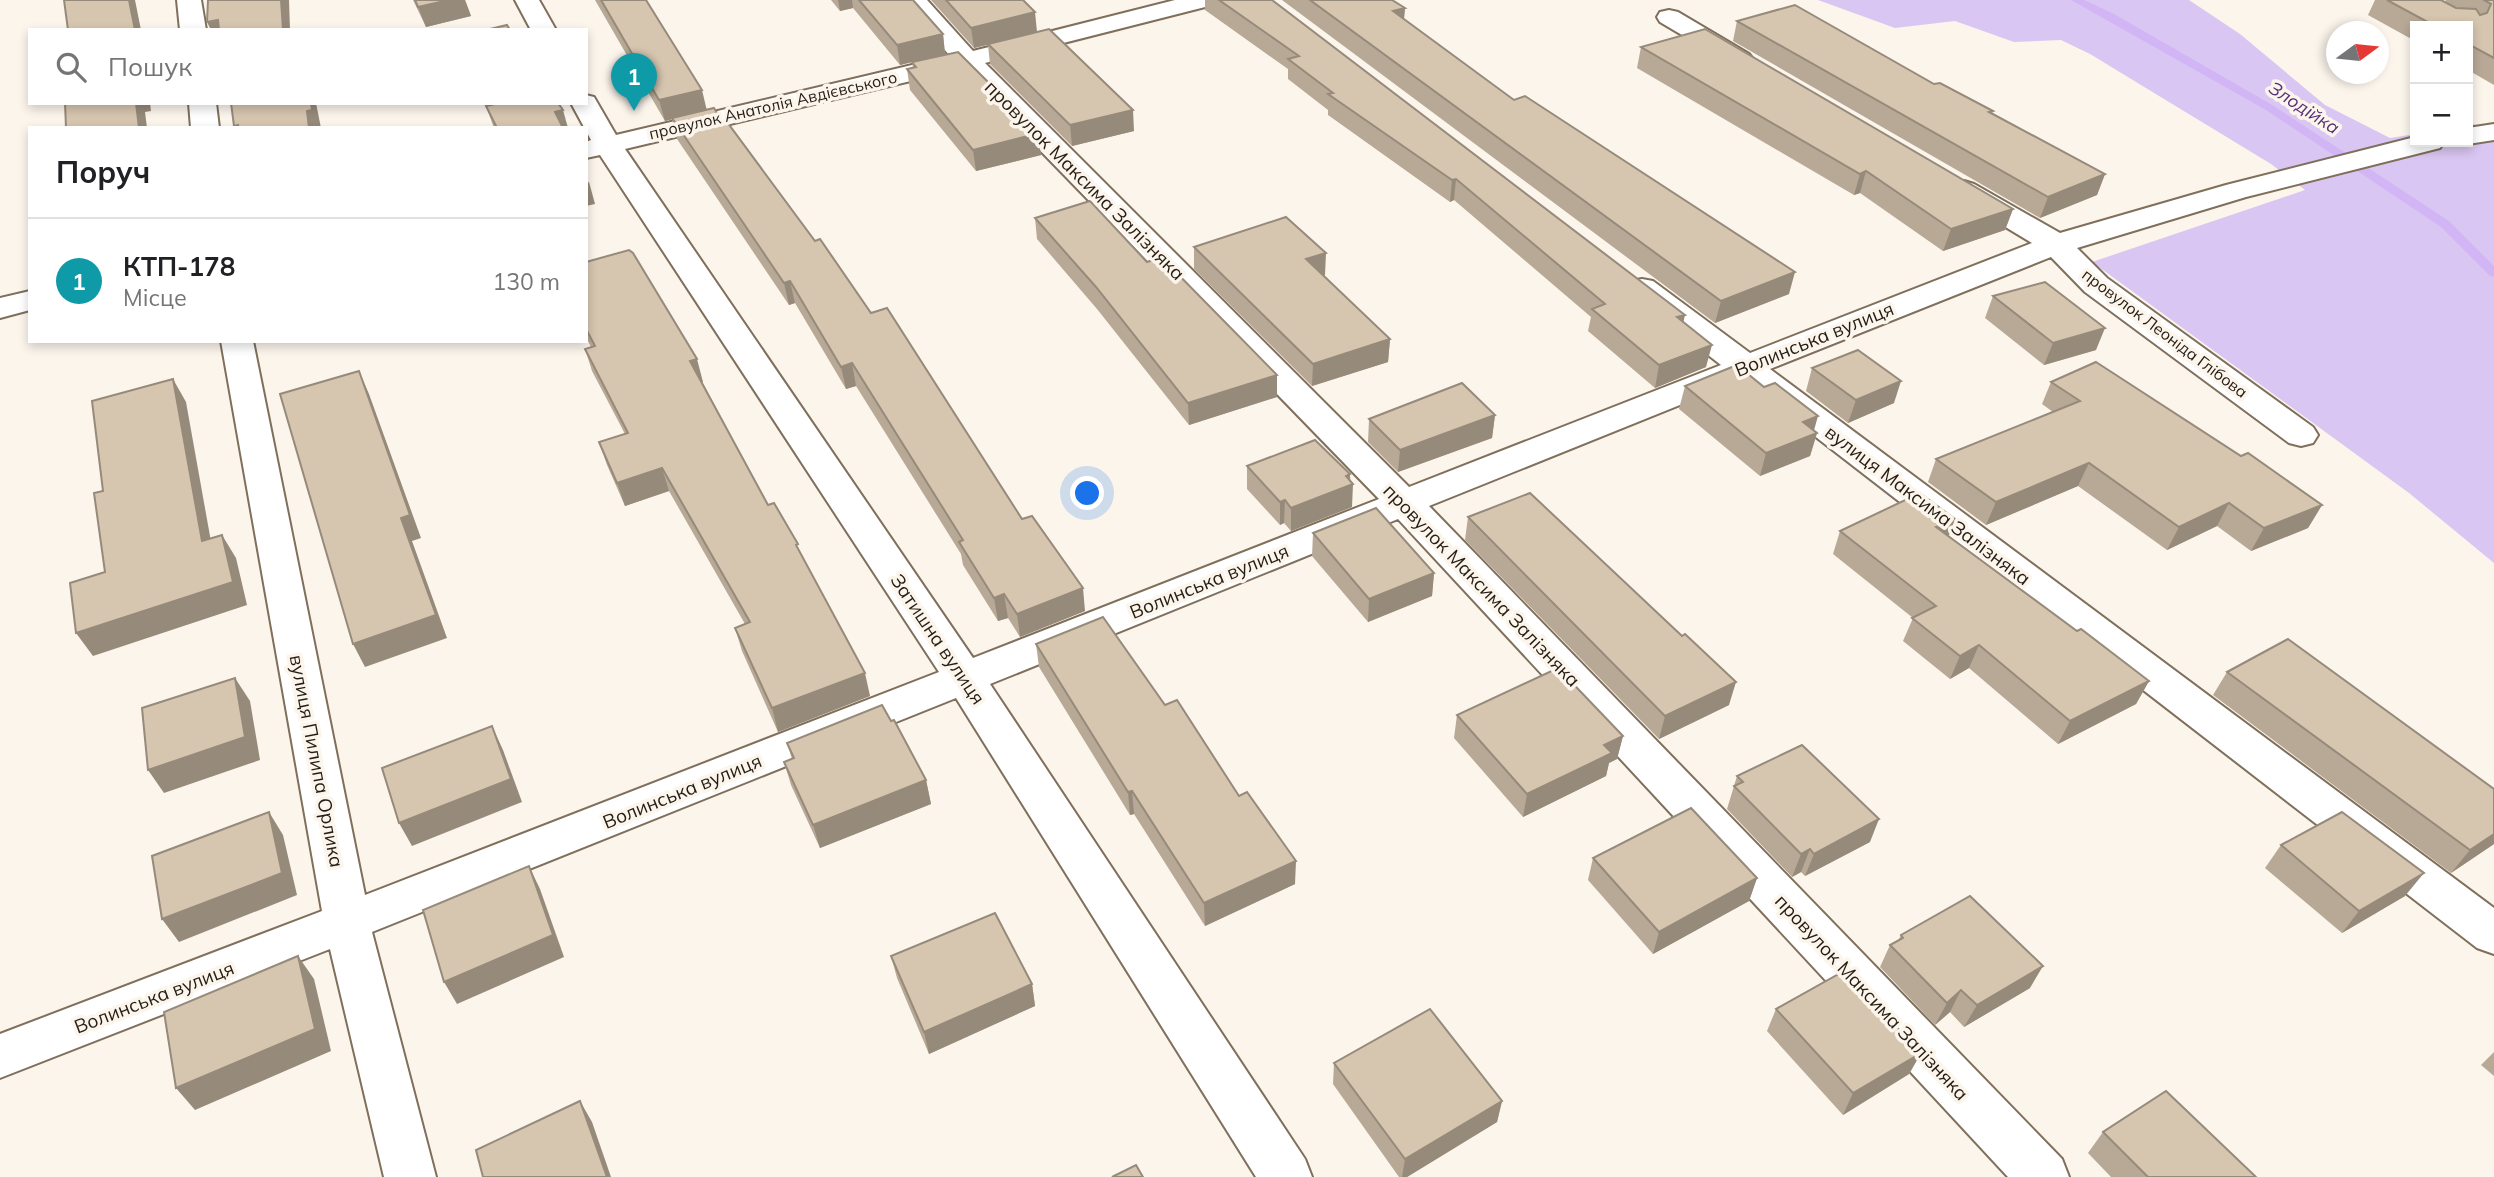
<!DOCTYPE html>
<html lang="uk">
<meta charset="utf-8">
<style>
:root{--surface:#fff;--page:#f6f6f6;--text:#202124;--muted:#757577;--line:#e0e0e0;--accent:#ea580c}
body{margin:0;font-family:Mulish,sans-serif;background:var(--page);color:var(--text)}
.controls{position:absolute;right:21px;top:21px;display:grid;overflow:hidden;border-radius:0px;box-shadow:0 4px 10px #0003}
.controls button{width:63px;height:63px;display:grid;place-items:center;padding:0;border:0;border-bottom:2px solid var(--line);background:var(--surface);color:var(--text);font:35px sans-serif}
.compass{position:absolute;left:2326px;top:21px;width:63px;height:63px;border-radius:50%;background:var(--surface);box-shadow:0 4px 10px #0003;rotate:75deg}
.you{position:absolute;left:1088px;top:494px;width:24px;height:24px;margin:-18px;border:5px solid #fff;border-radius:50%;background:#1a73e8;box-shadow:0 0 0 10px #1a73e833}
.badge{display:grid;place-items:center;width:46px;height:46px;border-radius:50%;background:var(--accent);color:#fff;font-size:23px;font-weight:700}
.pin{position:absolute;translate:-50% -58px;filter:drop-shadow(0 2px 4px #0008)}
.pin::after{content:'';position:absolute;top:37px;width:24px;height:21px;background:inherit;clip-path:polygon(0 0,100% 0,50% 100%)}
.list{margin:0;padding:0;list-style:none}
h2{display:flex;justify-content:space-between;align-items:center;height:91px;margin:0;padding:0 28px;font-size:30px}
h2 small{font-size:23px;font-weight:400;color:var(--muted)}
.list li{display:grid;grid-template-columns:46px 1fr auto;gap:21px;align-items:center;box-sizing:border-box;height:126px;padding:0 28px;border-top:2px solid var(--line)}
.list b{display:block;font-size:26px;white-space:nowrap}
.list p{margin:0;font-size:23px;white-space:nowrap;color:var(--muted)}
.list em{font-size:23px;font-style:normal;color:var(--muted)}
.icon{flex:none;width:38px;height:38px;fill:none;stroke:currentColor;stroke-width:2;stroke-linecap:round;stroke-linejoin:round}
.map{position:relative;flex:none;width:2494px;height:1177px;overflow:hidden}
.search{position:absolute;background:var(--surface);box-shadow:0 4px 10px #0003;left:28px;top:28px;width:560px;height:77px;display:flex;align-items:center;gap:18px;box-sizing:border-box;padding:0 24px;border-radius:0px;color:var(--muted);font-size:26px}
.panel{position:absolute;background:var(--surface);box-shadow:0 4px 10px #0003;left:28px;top:126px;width:560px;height:217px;border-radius:0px}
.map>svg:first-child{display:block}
.green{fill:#dac6f2}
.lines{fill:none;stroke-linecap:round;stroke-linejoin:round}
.stream{fill:#d2b5f4;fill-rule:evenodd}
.street-casing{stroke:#7f6f5b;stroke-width:4}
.street{fill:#fff;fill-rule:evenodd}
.wall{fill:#b8a996}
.shaded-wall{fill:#968a7a}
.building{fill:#d6c5af;stroke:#968a7a;stroke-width:2}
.labels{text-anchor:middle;stroke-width:7;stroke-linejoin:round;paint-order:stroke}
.far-street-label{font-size:16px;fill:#241d15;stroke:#fcf5ec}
.far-water-label{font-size:18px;font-style:italic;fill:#552f78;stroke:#fcf5ec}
.street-label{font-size:19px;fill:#241d15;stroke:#fcf5ec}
</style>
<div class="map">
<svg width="2494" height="1177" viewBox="0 0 2494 1177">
<rect width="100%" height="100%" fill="#fcf5ec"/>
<path class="green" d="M1818 0H2189L2240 34 2325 105 2390 138 2415 134V142H2468V125L2474 124 2494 137V563L2409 493 2092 262 2305 190 2271 164 2090 54 2061 40 2014 42 1955 21 1895 28Z"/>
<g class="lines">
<path class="stream" d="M2071 0H2084L2114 14 2274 106 2449 221 2494 266V277L2490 276 2441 227 2266 110Z"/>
<g class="street-casing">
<g id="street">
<path d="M177 0H201L206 30H180Z"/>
<path d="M515 0H539L556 30H531Z"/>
<path d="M902 0H927L973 51 1175 0H1216L1213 5 985 63 1409 487 1721 365 1631 295 1626 288 1631 281 1642 279 1653 281 1750 353 2032 243 1954 196 1949 190 1954 184 1964 181 1974 184 2060 233 2226 185 2415 137V142H2444L2440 148 2246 197 2077 248 2107 278 2313 427 2318 435 2313 443 2301 446 2289 443 2085 292 2051 257 1770 369 2494 908V954L2477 948 1742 380 1429 506 2062 1159 2069 1177H2008L1398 519 990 684 1305 1159 1312 1177H1256L956 698 372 932 436 1177H384L330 949 0 1078V1034L322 911 221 341H253L365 895 939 672 600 155 586 158V142L591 140 571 103H586V95L594 97 616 135 950 56ZM961 69 1379 499 973 658 625 149Z"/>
<path d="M1669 10 1678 12 1749 54 1753 59 1749 64 1740 67 1731 64 1660 22 1657 17 1660 12Z"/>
<path d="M189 103H216L219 128H191Z"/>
<path d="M2494 124V140L2468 144 2458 142H2468V128Z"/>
<path d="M30 291V310L0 318V298Z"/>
</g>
</g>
<use href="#street" class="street"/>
</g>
<g class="wall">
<path d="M413 0H465L471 16 426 27Z"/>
<path d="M595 0H646L707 110 723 123 871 313 1022 519 1085 611 1020 637 1008 618 998 621 963 565 961 554 856 386 846 389 795 303 789 305 677 139 672 119 665 121 662 116Z"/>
<path d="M831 0H913L943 34 945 54 1039 133 1041 155 976 171 910 90 907 69 913 68 912 62 900 65 853 8 840 11Z"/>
<path d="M931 0H1023L1037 32 1134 131 1072 146 990 64 988 45 974 48Z"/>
<path d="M1205 0H1272L1683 322 1706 367 1655 388 1588 331 1591 317 1454 200 1450 202 1328 115V110L1288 79V69L1205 10Z"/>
<path d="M1282 0H1392L1405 8 1404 19 1514 100 1789 294 1715 323Z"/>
<path d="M2375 0H2441L2455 8 2445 1 2446 0H2494V85L2468 70V26H2415V41L2368 15Z"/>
<path d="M1737 21 1934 84 1993 111 1992 114 2105 174 2097 195 2040 218 1733 41Z"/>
<path d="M1641 47 2013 209 2005 230 1943 251 1860 193 1854 195 1637 68Z"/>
<path d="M490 103H558L568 128H494L486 106 491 105Z"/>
<path d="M1035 218 1277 397 1189 425 1097 309 1037 239Z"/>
<path d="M1194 247 1325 275H1323L1390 339 1388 362 1312 386 1194 269Z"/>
<path d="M586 262 703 382H702L768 505 801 555 870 696 778 732 742 651 735 628 745 624 669 491 625 506 607 465 599 442 625 434 592 371 585 349 591 347 586 337Z"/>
<path d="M1993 296 2096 350 2044 365 1985 318Z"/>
<path d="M1812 368 1894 403 1848 423 1806 391Z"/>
<path d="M2051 382 2241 456 2322 505 2308 528 2251 551 2217 526 2167 550 2078 486 1986 525 1928 482 1936 459 2053 412 2042 404Z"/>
<path d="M1685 386 1814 431 1817 433 1810 456 1760 476 1679 409Z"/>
<path d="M1495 415 1492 438 1398 472 1368 442 1369 419Z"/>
<path d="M1247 466 1350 474 1352 507 1291 531 1284 523 1280 525 1247 489Z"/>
<path d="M1468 517 1729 705 1659 739 1465 540Z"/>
<path d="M1955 519 1949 536 2077 631 2149 681 2136 704 2058 744 1969 668 1950 679 1903 641 1913 618 1833 554 1840 531Z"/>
<path d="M1313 533 1434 573 1432 596 1368 622 1312 556Z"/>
<path d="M1036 644 1165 705 1295 884 1205 926 1134 814 1130 815 1039 667Z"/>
<path d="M2227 672 2494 844 2451 873 2213 695Z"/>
<path d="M1457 715 1623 736 1617 759 1609 763 1606 776 1523 817 1454 738Z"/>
<path d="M891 721 926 780 931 804 820 848 791 785 784 762 792 759 787 743Z"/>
<path d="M1737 776 1870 842 1805 876 1801 872 1792 877 1727 809Z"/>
<path d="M2281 845 2405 896 2342 933 2265 868Z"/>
<path d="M1593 858 1757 878 1749 901 1653 954 1588 880Z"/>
<path d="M1901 935 2030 988 1964 1027 1950 1012 1935 1025 1880 967 1890 945 1898 941Z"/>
<path d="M891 956 1032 984 1035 1006 929 1054 897 978Z"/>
<path d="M1776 1009 1921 1053 1909 1074 1843 1115 1767 1031Z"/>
<path d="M2494 1052V1076L2481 1065Z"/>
<path d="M1334 1063 1502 1101 1497 1122 1407 1177H1399L1333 1084Z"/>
<path d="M2103 1132 2256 1177H2111L2088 1153Z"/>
</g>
<g class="shaded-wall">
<path d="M129 0H135L141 30H135Z"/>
<path d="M281 0H289L290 30H283Z"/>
<path d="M449 0H465L471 16 426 27 418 7Z"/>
<path d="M838 0H852L853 8 840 11Z"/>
<path d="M1405 8 1403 28 1393 11Z"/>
<path d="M1035 12 1037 32 974 48 971 28Z"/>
<path d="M218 20 222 30H211L207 22Z"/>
<path d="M943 34 945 54 900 65 897 45Z"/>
<path d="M702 90 707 111 665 121 659 100Z"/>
<path d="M136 103H150L151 111 145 112 147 128H139Z"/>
<path d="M311 103H316L321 128H309L307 111Z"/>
<path d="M563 110 568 128H560L555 112Z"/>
<path d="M1133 110 1134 131 1072 146 1070 125Z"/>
<path d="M1039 133 1041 155 976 171 973 150Z"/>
<path d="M1866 171 1860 193 1854 195 1860 174Z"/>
<path d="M2105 174 2097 195 2040 218 2048 197Z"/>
<path d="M1456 179 1454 200 1450 202 1452 180Z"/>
<path d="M589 182 595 204 586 206V183Z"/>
<path d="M2013 209 2005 230 1943 251 1951 229Z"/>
<path d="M1326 253 1325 275 1305 281 1306 259Z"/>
<path d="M1795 272 1789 294 1715 323 1721 301Z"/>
<path d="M790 281 795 303 789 305 784 283Z"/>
<path d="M1685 315 1680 337 1677 317Z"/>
<path d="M2105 328 2096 350 2044 365 2053 343Z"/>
<path d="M1390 339 1388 362 1312 386 1313 364Z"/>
<path d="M1712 345 1706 367 1655 388 1659 365Z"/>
<path d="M697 359 703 382 697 384 690 361Z"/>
<path d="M852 363 856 386 846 389 841 367Z"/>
<path d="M359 371 369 394 421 538 412 541 447 638 365 667 353 644 401 518Z"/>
<path d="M1277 375V397L1189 425 1188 403Z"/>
<path d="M173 379 186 402 215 564 202 541Z"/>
<path d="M1901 381 1894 403 1848 423 1856 400Z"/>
<path d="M1495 415 1492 438 1398 472 1400 450Z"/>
<path d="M1818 416 1813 434 1817 433 1810 456 1760 476 1766 453 1803 422Z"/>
<path d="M2089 463 2078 486 1986 525 1996 502Z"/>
<path d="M662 468 669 491 625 506 617 483Z"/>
<path d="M1350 474 1349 485 1353 484 1352 507 1291 531V508Z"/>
<path d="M1285 500 1284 523 1280 525V502Z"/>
<path d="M2229 503 2217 526 2167 550 2179 527Z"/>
<path d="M2322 505 2308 528 2251 551 2264 528Z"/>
<path d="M1955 519 1946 542 1936 527Z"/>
<path d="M222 535 236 558 247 605 93 656 76 633Z"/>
<path d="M1434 573 1432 596 1368 622 1369 599Z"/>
<path d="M1083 588 1085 611 1020 637 1017 614Z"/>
<path d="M1004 594 1008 618 998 621 994 598Z"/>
<path d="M1979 645 1969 668 1950 679 1960 656Z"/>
<path d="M865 673 870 696 778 732 772 708Z"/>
<path d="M235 678 250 701 260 760 164 793 148 770Z"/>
<path d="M2149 681 2136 704 2058 744 2070 721Z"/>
<path d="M1736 682 1729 705 1659 739 1665 716Z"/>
<path d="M492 726 503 750 522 802 412 846 399 823Z"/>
<path d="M1623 736 1617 759 1609 763 1606 776 1523 817 1527 794 1604 745Z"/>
<path d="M926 780 931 804 820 848 813 825Z"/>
<path d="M1132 791 1134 814 1130 815 1128 792Z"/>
<path d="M269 812 283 835 297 895 179 942 162 919Z"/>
<path d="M1879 819 1870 842 1805 876 1814 854Z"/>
<path d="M2494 834V844L2451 873 2470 850Z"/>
<path d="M1810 849 1801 872 1792 877 1801 854Z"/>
<path d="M1296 861 1295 884 1205 926 1204 903Z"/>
<path d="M529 866 540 889 564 957 457 1004 444 982Z"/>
<path d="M2424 873 2405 896 2342 933 2359 911Z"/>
<path d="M1757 878 1749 901 1653 954 1659 932Z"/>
<path d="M298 956 314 979 331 1051 195 1110 176 1088Z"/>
<path d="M2043 966 2030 988 1964 1027 1977 1005Z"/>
<path d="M1032 984 1035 1006 929 1054 924 1032Z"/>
<path d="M1961 990 1950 1012 1935 1025 1947 1003Z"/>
<path d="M1921 1053 1909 1074 1843 1115 1853 1093Z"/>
<path d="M580 1101 592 1122 611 1177H607Z"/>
<path d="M1502 1101 1497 1122 1407 1177H1402L1405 1159Z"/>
</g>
<g class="building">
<path d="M64 0H129L135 30H68Z"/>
<path d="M208 0H281L283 30H219L218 20 207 22Z"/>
<path d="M415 0H449L418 7Z"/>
<path d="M601 0H646L702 90 659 100Z"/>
<path d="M859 0H913L943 34 897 45Z"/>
<path d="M946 0H1023L1035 12 971 28Z"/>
<path d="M1219 0H1272L1685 315 1677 317 1712 345 1659 365 1592 309 1605 304 1456 179 1452 180 1328 94 1333 93 1288 59 1299 56Z"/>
<path d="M1310 0H1392L1405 8 1393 11 1514 100 1525 96 1795 272 1721 301Z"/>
<path d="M2387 0H2441L2456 8 2476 9 2480 15 2487 13 2491 4 2484 0H2494V58L2468 44V26H2435Z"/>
<path d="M1795 5 1934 84 1940 83 1993 111 1989 112 2105 174 2048 197 1737 21Z"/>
<path d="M507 25 510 30H486Z"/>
<path d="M1049 29 1133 110 1070 125 988 44Z"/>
<path d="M1705 29 2013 209 1951 229 1866 171 1860 174 1641 47Z"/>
<path d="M958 52 1039 133 973 150 907 69 916 67 912 62Z"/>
<path d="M65 103H136L139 128H66Z"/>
<path d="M231 103H311L312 110 307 111 309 128H239L238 125 234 126Z"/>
<path d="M495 103H558L563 110 555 112 563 128H497L486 106 496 104Z"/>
<path d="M714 108 723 123 727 122 815 241 820 239 871 313 887 308 1022 519 1032 516 1083 588 1017 614 1004 594 994 598 959 542 963 540 852 363 841 367 790 281 784 283 672 118Z"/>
<path d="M1090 201 1147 262 1161 257 1277 375 1188 403 1096 287 1035 218Z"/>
<path d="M1286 217 1326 253 1306 259 1390 339 1313 364 1194 247Z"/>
<path d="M629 250 633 253 697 359 690 361 768 505 774 503 798 544 796 545 865 673 772 708 735 628 750 622 662 468 617 483 599 442 628 433 585 349 595 346 586 329V262Z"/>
<path d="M2045 282 2105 328 2053 343 1993 296Z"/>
<path d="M1858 350 1901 381 1856 400 1812 368Z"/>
<path d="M2096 362 2241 456 2248 453 2322 505 2264 528 2229 503 2179 527 2089 463 1996 502 1936 459 2080 401 2051 382Z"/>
<path d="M1737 365 1764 387 1775 383 1818 416 1803 422 1817 433 1766 453 1685 386Z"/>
<path d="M359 371 410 515 401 518 436 615 353 644 280 394Z"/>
<path d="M173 379 202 541 222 535 233 582 76 633 70 583 105 572 94 493 103 491 92 401Z"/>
<path d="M1462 383 1495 415 1400 450 1369 419Z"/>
<path d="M1315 440 1350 474 1346 476 1353 484 1291 508 1285 500 1280 502 1247 466Z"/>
<path d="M1530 493 1682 636 1685 634 1736 682 1665 716 1468 517Z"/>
<path d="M1920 493 1955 519 1936 527 2077 631 2081 629 2149 681 2070 721 1979 645 1960 656 1912 618 1936 606 1840 531Z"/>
<path d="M1376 508 1434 573 1369 599 1313 533Z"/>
<path d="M1103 617 1165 705 1177 700 1239 796 1247 792 1296 861 1204 903 1132 791 1128 792 1036 644Z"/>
<path d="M2288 639 2494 789V834L2470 850 2227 672Z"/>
<path d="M1558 668 1623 736 1604 745 1612 753 1527 794 1457 715Z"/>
<path d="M235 678 245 737 148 770 142 708Z"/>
<path d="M882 705 891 721 894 720 926 780 813 825 784 762 794 758 787 743Z"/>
<path d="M492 726 511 779 399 823 382 768Z"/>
<path d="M1802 745 1879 819 1814 854 1810 849 1801 854 1734 786 1743 782 1737 776Z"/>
<path d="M1691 808 1757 878 1659 932 1593 858Z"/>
<path d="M269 812 282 873 162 919 152 856Z"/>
<path d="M2342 812 2424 873 2359 911 2281 845Z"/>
<path d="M529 866 553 935 444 982 423 910Z"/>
<path d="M1970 896 2043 966 1977 1005 1961 990 1947 1003 1890 945 1903 938 1901 935Z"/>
<path d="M995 913 1032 984 924 1032 891 956Z"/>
<path d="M298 956 315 1029 176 1088 164 1012Z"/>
<path d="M1844 971 1921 1053 1853 1093 1776 1009Z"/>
<path d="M1430 1009 1502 1101 1405 1159 1334 1063Z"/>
<path d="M2166 1091 2256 1177H2148L2103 1132Z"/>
<path d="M580 1101 607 1177H483L476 1150Z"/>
<path d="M1136 1165 1143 1177H1112Z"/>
</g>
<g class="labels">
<g class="far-street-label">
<text transform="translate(773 105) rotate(-13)" y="6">провулок Анатолія Авдієвського</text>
<text transform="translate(2165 333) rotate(37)" y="6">провулок Леоніда Глібова</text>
</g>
<g class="far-water-label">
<text transform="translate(2304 108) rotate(33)" y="6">Злодійка</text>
</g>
<g class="street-label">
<text transform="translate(1085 180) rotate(45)" y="7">провулок Максима Залізняка</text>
<text transform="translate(1814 339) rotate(-22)" y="7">Волинська вулиця</text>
<text transform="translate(1928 505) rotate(37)" y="7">вулиця Максима Залізняка</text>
<text transform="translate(1209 581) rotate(-22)" y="7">Волинська вулиця</text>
<text transform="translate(1482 585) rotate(46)" y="7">провулок Максима Залізняка</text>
<text transform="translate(938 639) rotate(56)" y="7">Затишна вулиця</text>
<text transform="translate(317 761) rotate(79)" y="7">вулиця Пилипа Орлика</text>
<text transform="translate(682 791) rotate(-22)" y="7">Волинська вулиця</text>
<text transform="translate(154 997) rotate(-21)" y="7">Волинська вулиця</text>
<text transform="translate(1872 997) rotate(47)" y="7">провулок Максима Залізняка</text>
</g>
</g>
</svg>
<div class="controls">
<button>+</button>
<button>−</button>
</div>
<svg class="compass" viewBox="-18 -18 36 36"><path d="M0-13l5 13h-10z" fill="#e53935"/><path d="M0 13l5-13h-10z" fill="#757577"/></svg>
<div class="you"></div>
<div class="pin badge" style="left:634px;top:111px;background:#0f9aa8">1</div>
<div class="search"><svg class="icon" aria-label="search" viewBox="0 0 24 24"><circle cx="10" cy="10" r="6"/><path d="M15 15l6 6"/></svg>Пошук</div>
<section class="panel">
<h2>Поруч<small></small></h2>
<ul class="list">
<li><span class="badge" style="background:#0f9aa8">1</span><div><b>КТП-178</b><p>Місце</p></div><em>130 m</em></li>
</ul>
</section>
</div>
